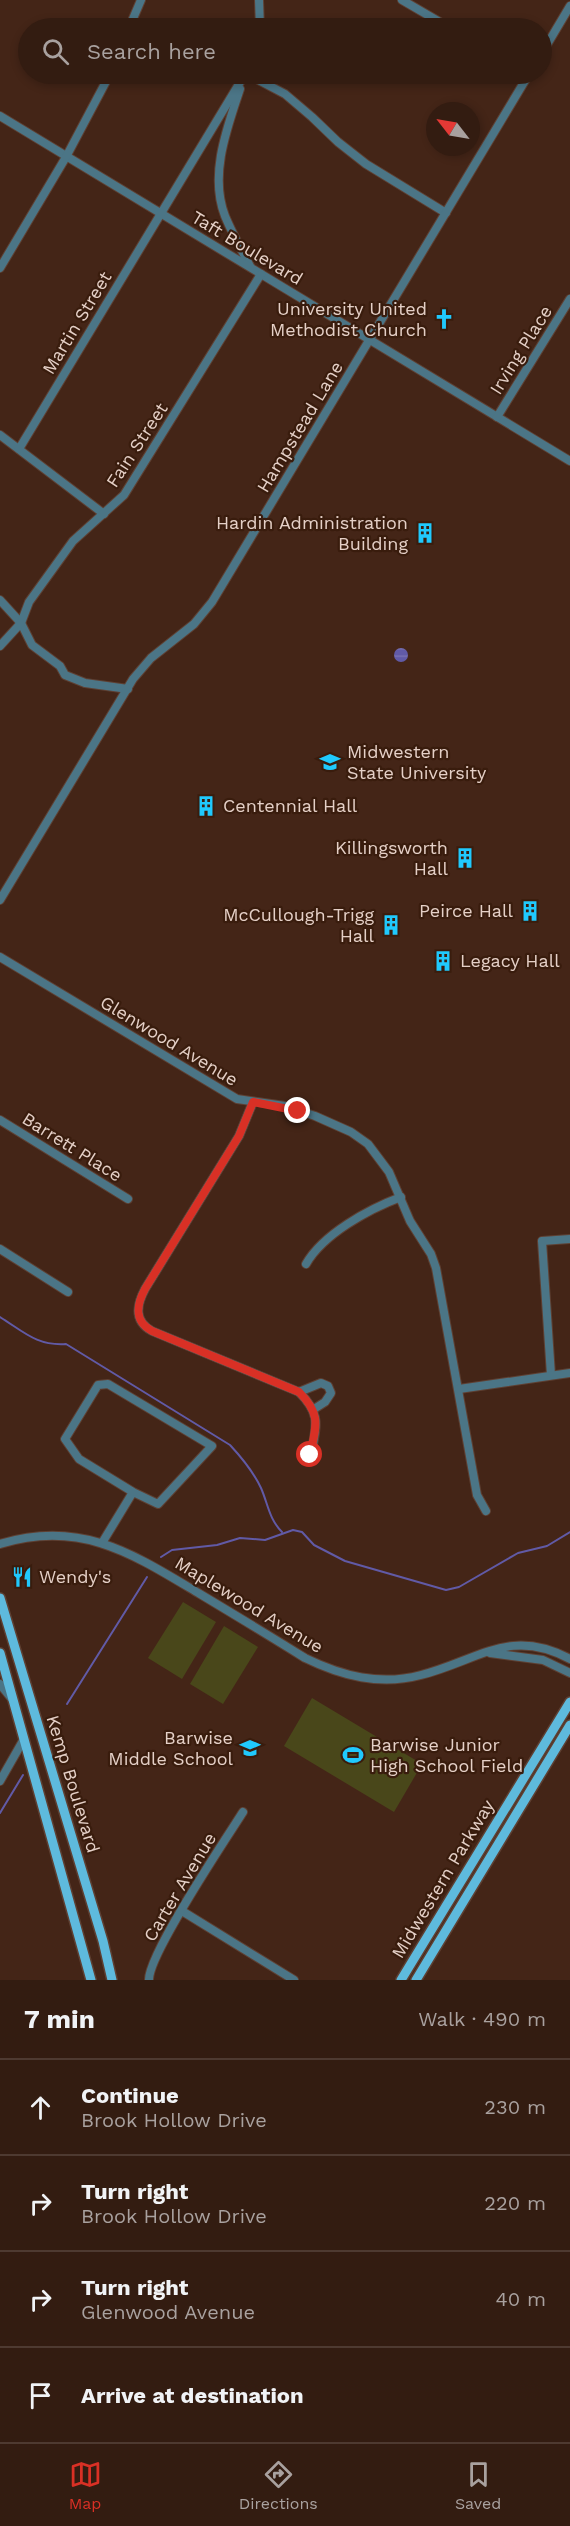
<!DOCTYPE html>
<meta charset="utf-8">
<style>
:root{--surface:#331c11;--page:#3e291f;--text:#f1f3f6;--muted:#a9a19f;--line:#4e3a31;--accent:#d93025}
body{margin:0;font-family:"Work Sans",sans-serif;background:var(--page);color:var(--text)}
.compass{position:absolute;left:426px;top:102px;width:54px;height:54px;border-radius:50%;background:var(--surface);box-shadow:0 3px 9px #0003;rotate:301deg}
.stop{position:absolute;width:18px;height:18px;margin:-14px;border:4px solid #d93025;border-radius:50%;background:#fff}
.stop.end{background:#d93025;border-color:#fff;box-shadow:0 2px 6px #0008}
.list{margin:0;padding:0;list-style:none}
h2{display:flex;justify-content:space-between;align-items:center;height:78px;margin:0;padding:0 24px;font-size:26px}
h2 small{font-size:20px;font-weight:400;color:var(--muted)}
.list li{display:grid;grid-template-columns:39px 1fr auto;gap:18px;align-items:center;box-sizing:border-box;height:96px;padding:0 24px;border-top:2px solid var(--line)}
.list b{display:block;font-size:22px;white-space:nowrap}
.list p{margin:0;font-size:20px;white-space:nowrap;color:var(--muted)}
.list em{font-size:20px;font-style:normal;color:var(--muted)}
.icon{flex:none;width:33px;height:33px;fill:none;stroke:currentColor;stroke-width:2;stroke-linecap:round;stroke-linejoin:round}
.map{position:relative;flex:none;width:570px;height:1980px;overflow:hidden}
.search{position:absolute;background:var(--surface);box-shadow:0 3px 9px #0003;left:18px;right:18px;top:18px;height:66px;display:flex;align-items:center;gap:15px;box-sizing:border-box;padding:0 21px;border-radius:33px;color:var(--muted);font-size:22px}
.sheet{height:462px;background:var(--surface)}
nav{display:flex;justify-content:space-around;align-items:center;box-sizing:border-box;height:84px;border-top:2px solid var(--line);background:var(--surface);font-size:16px;color:var(--muted)}
nav a{display:grid;justify-items:center;gap:3px}
nav .on{color:var(--accent)}
.map>svg:first-child{display:block}
.park{fill:#49471a}
.water{fill:url(#water-rules)}
.lines{fill:none;stroke-linecap:round;stroke-linejoin:round}
.stream{stroke:#615aa6;stroke-width:2}
.minor-casing{stroke:#5e4033;stroke-width:10}
.major-casing{stroke:#5e4033;stroke-width:12}
.minor{stroke:#4b7586;stroke-width:8}
.major{stroke:#5ebadd;stroke-width:9}
.route{stroke:#d93025;stroke-width:8}
.labels{text-anchor:middle;stroke-width:4.5;stroke-linejoin:round;paint-order:stroke}
.street-label{font-size:18px;fill:#e5d0c7;stroke:#391c0d}
.poi-label{font-size:18px;fill:#e5d0c7;stroke:#391c0d;text-anchor:end}
</style>
<div class="map">
<svg width="570" height="1980" viewBox="0 0 570 1980">
<defs>
<pattern id="water-rules" width="6" height="5" patternUnits="userSpaceOnUse" patternTransform="scale(1.5)"><rect width="6" height="5" fill="#615aa6"/><path d="M0 2.5h6" fill="none" stroke="#7871b1"/></pattern>
</defs>
<rect width="100%" height="100%" fill="#442517"/>
<g class="park">
<path d="M183 1602 216 1622 182 1679 148 1658Z"/>
<path d="M224 1626 258 1647 223 1704 190 1684Z"/>
<path d="M312 1698 422 1764 394 1812 284 1746Z"/>
</g>
<circle class="water" cx="401" cy="655" r="7"/>
<g class="lines">
<g class="stream">
<path d="M0 1317C24 1332 37 1346 66 1344L230 1445C243 1459 253 1471 261 1488 268 1504 269 1519 282 1532"/>
<path d="M161 1557 172 1550 217 1545 240 1538 265 1540 293 1530 302 1532 314 1545 345 1561 446 1590 459 1587 518 1553 547 1546 570 1532"/>
<path d="M67 1704 147 1577"/>
<path d="M0 1813 23 1775"/>
</g>
<g class="minor-casing">
<g id="minor">
<path d="M259 0 260 28"/>
<path d="M402 0 450 28"/>
<path d="M129 28 141 0"/>
<path d="M542 53 570 6"/>
<path d="M247 74 285 94 312 117 338 142 366 164 446 213"/>
<path d="M240 89C227 128 209 175 225 216 232 233 241 249 250 266"/>
<path d="M0 116 570 461"/>
<path d="M0 268 66 157 110 74"/>
<path d="M497 417 570 299"/>
<path d="M0 435 104 514"/>
<path d="M19 449 245 74"/>
<path d="M0 600 21 623 32 645 60 666 65 675 85 683 128 689"/>
<path d="M0 646 21 623 29 602 73 541 124 495 261 274"/>
<path d="M0 900 133 679 151 658 194 624 212 602 529 74"/>
<path d="M0 957 237 1099 285 1106 315 1116 351 1132 368 1144 389 1172 410 1221 431 1254 436 1268 477 1495 486 1511"/>
<path d="M253 1102 239 1136 145 1289C136 1306 134 1321 152 1331L299 1392C322 1415 316 1426 311 1455"/>
<path d="M0 1120 128 1199"/>
<path d="M0 1249 68 1292"/>
<path d="M306 1264C323 1234 369 1209 401 1197"/>
<path d="M551 1375 542 1241 570 1239"/>
<path d="M459 1389 570 1373"/>
<path d="M299 1392 321 1383 328 1386 331 1393 325 1402 314 1409"/>
<path d="M102 1543 133 1492 79 1459 65 1439 98 1385 108 1384 212 1446 158 1504 133 1492"/>
<path d="M0 1544C81 1519 133 1554 200 1594 235 1615 270 1636 305 1658 342 1676 380 1686 421 1675 479 1660 510 1627 570 1659"/>
<path d="M490 1653 543 1660 570 1673"/>
<path d="M0 1684 12 1699"/>
<path d="M0 1781 24 1739"/>
<path d="M182 1911 294 1980"/>
<path d="M149 1980C148 1955 225 1840 243 1812"/>
</g>
</g>
<g class="major-casing">
<g id="major">
<path d="M0 1598 103 1941 112 1980"/>
<path d="M0 1653 91 1980"/>
<path d="M401 1980 570 1702"/>
<path d="M416 1980 570 1725"/>
</g>
</g>
<use href="#minor" class="minor"/>
<use href="#major" class="major"/>
</g>
<g class="lines">
<path class="route" d="M298 1111 253 1102 239 1136 145 1289C136 1306 134 1321 152 1331L299 1392C322 1415 316 1426 310 1455"/>
</g>
<defs>
<g id="church-bare" transform="scale(1.62)"><path d="M-1.2-6h2.4v3.5h3.3v2.4h-3.3V6h-2.4V-.1h-3.3v-2.4h3.3Z" fill="#20c9fd" stroke="#391c0d" stroke-width="2.5" paint-order="stroke"/></g>
<g id="building-bare" transform="scale(1.62)"><path d="M-4-6H4V6H1V3H-1V6H-4ZM-2.5-4.3h1.7v1.8h-1.7ZM.8-4.3h1.7v1.8H.8ZM-2.5-1h1.7V.8h-1.7ZM.8-1h1.7V.8H.8Z" fill="#20c9fd" stroke="#391c0d" stroke-width="2.5" paint-order="stroke"/></g>
<g id="university-bare" transform="scale(1.62)"><path d="M0-5L7-2L0 1L-7-2ZM-4 1L0 2.5L4 1V4Q0 6-4 4Z" fill="#20c9fd" stroke="#391c0d" stroke-width="2.5" paint-order="stroke"/></g>
<g id="restaurant-bare" transform="scale(1.62)"><path d="M-5-6h1v4h1v-4h1v4h1v-4h1v5L-1.5 .5V6h-2V.5L-5-1ZM5-6V6H3V1.5H1.5Q1.5-4 5-6Z" fill="#20c9fd" stroke="#391c0d" stroke-width="2.5" paint-order="stroke"/></g>
<g id="school-bare" transform="scale(1.62)"><path d="M0-5L7-2L0 1L-7-2ZM-4 1L0 2.5L4 1V4Q0 6-4 4Z" fill="#20c9fd" stroke="#391c0d" stroke-width="2.5" paint-order="stroke"/></g>
<g id="stadium-bare" transform="scale(1.62)"><path d="M0-5a6.5 5 0 1 0 0 10a6.5 5 0 1 0 0-10ZM-3.5-1.8h7v3.6h-7Z" fill="#20c9fd" stroke="#391c0d" stroke-width="2.5" paint-order="stroke"/></g>
</defs>
<g fill-rule="evenodd">
<use href="#church-bare" x="444" y="319"/>
<use href="#building-bare" x="425" y="533"/>
<use href="#university-bare" x="330" y="762"/>
<use href="#building-bare" x="206" y="806"/>
<use href="#building-bare" x="465" y="858"/>
<use href="#building-bare" x="530" y="911"/>
<use href="#building-bare" x="391" y="925"/>
<use href="#building-bare" x="443" y="961"/>
<use href="#restaurant-bare" x="22" y="1577"/>
<use href="#school-bare" x="250" y="1748"/>
<use href="#stadium-bare" x="353" y="1755"/>
</g>
<g class="labels">
<g class="street-label">
<text transform="translate(247 248) rotate(31)" y="6">Taft Boulevard</text>
<text transform="translate(77 323) rotate(-59)" y="6">Martin Street</text>
<text transform="translate(521 350) rotate(-58)" y="6">Irving Place</text>
<text transform="translate(300 427) rotate(-59)" y="6">Hampstead Lane</text>
<text transform="translate(137 445) rotate(-57)" y="6">Fain Street</text>
<text transform="translate(169 1041) rotate(31)" y="6">Glenwood Avenue</text>
<text transform="translate(72 1147) rotate(32)" y="6">Barrett Place</text>
<text transform="translate(249 1605) rotate(31)" y="6">Maplewood Avenue</text>
<text transform="translate(73 1784) rotate(73)" y="6">Kemp Boulevard</text>
<text transform="translate(443 1879) rotate(-59)" y="6">Midwestern Parkway</text>
<text transform="translate(180 1887) rotate(-59)" y="6">Carter Avenue</text>
</g>
<g class="poi-label">
<text x="427" y="315">University United<tspan x="427" dy="21">Methodist Church</tspan></text>
<text x="408" y="529">Hardin Administration<tspan x="408" dy="21">Building</tspan></text>
<text x="347" y="758" text-anchor="start">Midwestern<tspan x="347" dy="21">State University</tspan></text>
<text x="223" y="812" text-anchor="start">Centennial Hall</text>
<text x="448" y="854">Killingsworth<tspan x="448" dy="21">Hall</tspan></text>
<text x="513" y="917">Peirce Hall</text>
<text x="374" y="921">McCullough-Trigg<tspan x="374" dy="21">Hall</tspan></text>
<text x="460" y="967" text-anchor="start">Legacy Hall</text>
<text x="39" y="1583" text-anchor="start">Wendy's</text>
<text x="233" y="1744">Barwise<tspan x="233" dy="21">Middle School</tspan></text>
<text x="370" y="1751" text-anchor="start">Barwise Junior<tspan x="370" dy="21">High School Field</tspan></text>
</g>
</g>
</svg>
<svg class="compass" viewBox="-18 -18 36 36"><path d="M0-13l5 13h-10z" fill="#e53935"/><path d="M0 13l5-13h-10z" fill="#a9a19f"/></svg>
<div class="stop" style="left:310px;top:1455px"></div>
<div class="stop end" style="left:298px;top:1111px"></div>
<div class="search"><svg class="icon" aria-label="search" viewBox="0 0 24 24"><circle cx="10" cy="10" r="6"/><path d="M15 15l6 6"/></svg>Search here</div>
</div>
<section class="sheet">
<h2>7 min<small>Walk · 490 m</small></h2>
<ul class="list">
<li><svg class="icon" aria-label="ahead" viewBox="0 0 24 24"><path d="M12 20V5M6 11l6-6 6 6"/></svg><div><b>Continue</b><p>Brook Hollow Drive</p></div><em>230 m</em></li>
<li><svg class="icon" aria-label="right" viewBox="0 0 24 24"><path d="M7 20v-9h11M14 6l5 5-5 5"/></svg><div><b>Turn right</b><p>Brook Hollow Drive</p></div><em>220 m</em></li>
<li><svg class="icon" aria-label="right" viewBox="0 0 24 24"><path d="M7 20v-9h11M14 6l5 5-5 5"/></svg><div><b>Turn right</b><p>Glenwood Avenue</p></div><em>40 m</em></li>
<li><svg class="icon" aria-label="arrive" viewBox="0 0 24 24"><path d="M6 21V4h12l-3 4 3 4H6"/></svg><div><b>Arrive at destination</b></div></li>
</ul>
</section>
<nav>
<a class="on"><svg class="icon" aria-label="map" viewBox="0 0 24 24"><path d="M3 6l6-2 6 2 6-2v14l-6 2-6-2-6 2zM9 4v14M15 6v14"/></svg>Map</a>
<a><svg class="icon" aria-label="directions" viewBox="0 0 24 24"><path d="M12 3l9 9-9 9-9-9zM9 14v-3h6M13 9l2 2-2 2"/></svg>Directions</a>
<a><svg class="icon" aria-label="saved" viewBox="0 0 24 24"><path d="M7 4h10v16l-5-4-5 4z"/></svg>Saved</a>
</nav>
